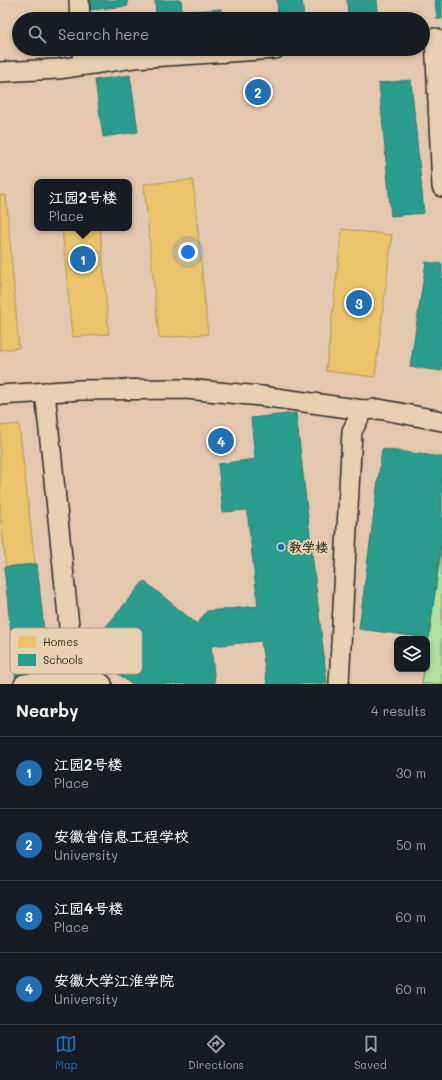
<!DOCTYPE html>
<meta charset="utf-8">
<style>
:root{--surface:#171b24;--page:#242831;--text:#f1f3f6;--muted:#9ea1a6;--line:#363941;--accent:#1f6fb2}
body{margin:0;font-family:Mali,"LXGW WenKai TC",sans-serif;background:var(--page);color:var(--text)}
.controls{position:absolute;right:12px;bottom:12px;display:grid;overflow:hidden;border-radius:8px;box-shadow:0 2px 6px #0003}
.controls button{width:36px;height:36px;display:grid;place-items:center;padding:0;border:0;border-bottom:1px solid var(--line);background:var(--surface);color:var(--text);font:20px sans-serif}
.you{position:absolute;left:188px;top:252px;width:14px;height:14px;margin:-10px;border:3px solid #fff;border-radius:50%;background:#1a73e8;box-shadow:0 0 0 6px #1a73e833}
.badge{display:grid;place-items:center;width:26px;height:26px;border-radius:50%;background:var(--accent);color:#fff;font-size:13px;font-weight:700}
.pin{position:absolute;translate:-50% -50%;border:2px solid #fff;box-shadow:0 1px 4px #0006}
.popup{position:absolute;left:34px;top:179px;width:98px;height:52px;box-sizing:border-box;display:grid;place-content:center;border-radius:8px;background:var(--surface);filter:drop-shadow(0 1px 3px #0005);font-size:13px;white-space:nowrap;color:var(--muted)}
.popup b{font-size:15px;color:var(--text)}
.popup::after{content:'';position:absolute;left:50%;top:100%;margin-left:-8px;border:8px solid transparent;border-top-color:var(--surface)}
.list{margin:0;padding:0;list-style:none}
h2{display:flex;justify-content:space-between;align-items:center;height:52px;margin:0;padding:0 16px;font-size:17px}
h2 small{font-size:13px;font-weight:400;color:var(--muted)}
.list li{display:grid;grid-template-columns:26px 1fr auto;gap:12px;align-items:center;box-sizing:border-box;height:72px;padding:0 16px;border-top:1px solid var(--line)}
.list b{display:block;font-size:15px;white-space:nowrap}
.list p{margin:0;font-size:13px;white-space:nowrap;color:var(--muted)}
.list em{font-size:13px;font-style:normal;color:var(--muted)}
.icon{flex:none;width:22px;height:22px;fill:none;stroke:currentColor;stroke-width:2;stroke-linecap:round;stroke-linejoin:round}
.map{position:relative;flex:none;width:442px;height:684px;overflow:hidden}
.search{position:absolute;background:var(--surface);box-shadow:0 2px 6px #0003;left:12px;right:12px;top:12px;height:44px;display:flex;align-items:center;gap:10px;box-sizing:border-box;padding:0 14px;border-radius:22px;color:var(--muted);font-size:15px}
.sheet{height:340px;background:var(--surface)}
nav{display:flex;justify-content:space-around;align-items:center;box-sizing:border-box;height:56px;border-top:1px solid var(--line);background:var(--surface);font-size:11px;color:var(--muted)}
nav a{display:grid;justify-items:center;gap:2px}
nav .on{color:var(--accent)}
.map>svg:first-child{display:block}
.built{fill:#e4c7af;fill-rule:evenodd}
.green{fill:#b1e09f;stroke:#6e8665}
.homes{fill:#e9c46a;stroke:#b09657}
.schools{fill:#2a9d8f;stroke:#2a7b71}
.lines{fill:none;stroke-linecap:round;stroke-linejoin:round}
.street-casing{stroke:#2b2b2b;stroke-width:22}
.street{stroke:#e7d1b0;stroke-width:19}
.poi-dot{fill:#1f6fb2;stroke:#e7d1b0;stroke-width:1.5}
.labels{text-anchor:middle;stroke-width:4;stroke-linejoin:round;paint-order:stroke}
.poi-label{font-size:13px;font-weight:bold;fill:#2b2b2b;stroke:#e7d1b0;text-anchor:start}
.key{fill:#e7d1b0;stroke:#af9f88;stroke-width:1}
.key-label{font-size:11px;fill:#2b2b2b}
</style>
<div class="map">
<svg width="442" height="684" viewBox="0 0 442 684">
<rect width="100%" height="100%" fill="#e7d1b0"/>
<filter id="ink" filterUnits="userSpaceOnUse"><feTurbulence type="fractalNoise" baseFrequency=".025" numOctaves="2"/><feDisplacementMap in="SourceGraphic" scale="8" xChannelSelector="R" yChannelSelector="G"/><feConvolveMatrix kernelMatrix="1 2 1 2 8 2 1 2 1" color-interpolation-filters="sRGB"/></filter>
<g filter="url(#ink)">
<path class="built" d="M0 0H442V684H0ZM19 19H423V49H19ZM37 182H129V228H37ZM397 639H427V669H397Z"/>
<path class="green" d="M442 545V684H422L424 669H427V647Z"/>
<g class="homes">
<path d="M193 180 208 334 159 338 144 184Z"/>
<path d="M0 195H6L19 348 0 350Z"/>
<path d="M62 228H100L109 334 72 337Z"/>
<path d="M342 229 392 235 375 377 326 371Z"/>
<path d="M19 424 35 564 6 567 0 514V426Z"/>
</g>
<g class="schools">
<path d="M90 0H127L128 6 91 10Z"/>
<path d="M155 0H181L182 12 221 9 222 19H156Z"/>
<path d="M277 0H302L304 19H278Z"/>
<path d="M347 0H377L379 19H348Z"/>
<path d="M435 0H442V19H437Z"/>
<path d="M130 75 138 132 103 137 95 80Z"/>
<path d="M411 80 424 213 391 216 379 83Z"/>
<path d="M426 262 442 264V371L410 367Z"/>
<path d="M296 413 327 684H267L261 641 211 646 215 684H131L77 641 88 626 100 634 144 581 197 624 207 611 258 606 247 510 223 512 218 464 255 459 251 418Z"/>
<path d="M382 449 442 457V536L429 638 359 629Z"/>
<path d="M37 564 49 678 16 682 4 567Z"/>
</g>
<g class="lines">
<g class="street-casing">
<g id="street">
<path d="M79 0 80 19"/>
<path d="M435 38 442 187"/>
<path d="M82 49 83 65"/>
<path d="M0 72 58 69 134 58 275 49"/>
<path d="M45 392 75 684"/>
<path d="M0 395 81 390 186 389 261 396 363 410"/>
<path d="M24 684 92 677 102 684"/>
<path d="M339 684 352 431 363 410 379 409 442 421"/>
</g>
</g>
<use href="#street" class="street"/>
</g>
</g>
<circle class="poi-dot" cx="281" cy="547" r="4"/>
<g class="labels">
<g class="poi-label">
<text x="289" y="552">教学楼</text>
</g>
</g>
<rect x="10" y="628" width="132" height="46" rx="6" class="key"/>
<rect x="18" y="636" width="18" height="12" fill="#e9c46a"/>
<rect x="18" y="654" width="18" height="12" fill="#2a9d8f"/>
<g class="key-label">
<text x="43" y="646">Homes</text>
<text x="43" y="664">Schools</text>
</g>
</svg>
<div class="controls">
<button><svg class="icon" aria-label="layers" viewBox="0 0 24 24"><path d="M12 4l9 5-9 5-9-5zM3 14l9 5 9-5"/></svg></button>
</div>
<div class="you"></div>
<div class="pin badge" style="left:83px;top:259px">1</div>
<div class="popup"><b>江园2号楼</b>Place</div>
<div class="pin badge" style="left:258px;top:92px">2</div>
<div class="pin badge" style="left:359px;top:303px">3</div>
<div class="pin badge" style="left:221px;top:441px">4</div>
<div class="search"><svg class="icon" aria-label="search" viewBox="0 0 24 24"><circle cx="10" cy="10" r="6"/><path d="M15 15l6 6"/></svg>Search here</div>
</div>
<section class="sheet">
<h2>Nearby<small>4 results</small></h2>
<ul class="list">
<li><span class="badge">1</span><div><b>江园2号楼</b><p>Place</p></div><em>30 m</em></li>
<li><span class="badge">2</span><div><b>安徽省信息工程学校</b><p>University</p></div><em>50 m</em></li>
<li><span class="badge">3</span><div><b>江园4号楼</b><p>Place</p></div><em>60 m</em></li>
<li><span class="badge">4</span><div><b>安徽大学江淮学院</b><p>University</p></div><em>60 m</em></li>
</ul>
</section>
<nav>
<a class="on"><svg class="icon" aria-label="map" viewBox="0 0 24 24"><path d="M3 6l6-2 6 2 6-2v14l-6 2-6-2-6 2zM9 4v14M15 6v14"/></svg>Map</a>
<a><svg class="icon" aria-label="directions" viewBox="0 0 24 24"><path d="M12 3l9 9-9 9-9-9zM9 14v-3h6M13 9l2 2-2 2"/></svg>Directions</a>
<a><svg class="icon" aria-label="saved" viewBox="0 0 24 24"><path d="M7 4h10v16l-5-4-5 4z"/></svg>Saved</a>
</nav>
